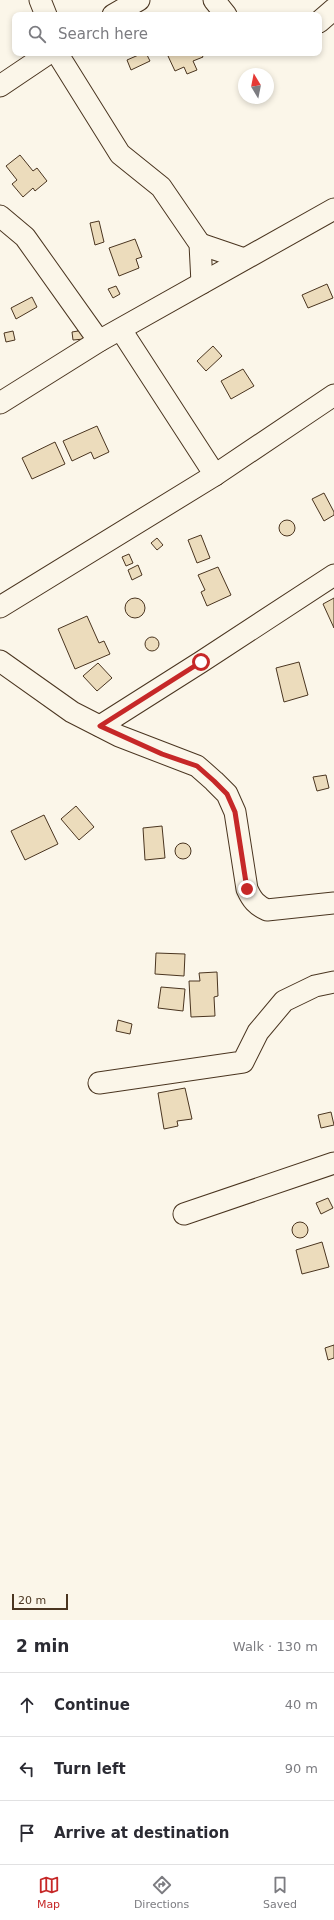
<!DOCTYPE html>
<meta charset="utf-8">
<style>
:root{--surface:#fff;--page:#f2f2f3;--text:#2b2b33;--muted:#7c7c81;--line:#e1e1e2;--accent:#c62828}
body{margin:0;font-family:"DejaVu Sans",sans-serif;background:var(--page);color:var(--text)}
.compass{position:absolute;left:238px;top:68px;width:36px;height:36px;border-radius:50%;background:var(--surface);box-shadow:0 2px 6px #0003;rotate:350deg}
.scale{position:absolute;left:12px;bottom:10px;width:56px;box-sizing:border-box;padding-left:4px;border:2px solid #4a3520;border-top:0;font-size:11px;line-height:14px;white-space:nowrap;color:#4a3520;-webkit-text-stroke:3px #fbf6e9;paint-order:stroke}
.stop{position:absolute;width:12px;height:12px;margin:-9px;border:3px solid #c62828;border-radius:50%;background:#fff}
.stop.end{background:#c62828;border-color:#fff;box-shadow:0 1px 4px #0008}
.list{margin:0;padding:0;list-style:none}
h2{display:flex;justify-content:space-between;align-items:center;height:52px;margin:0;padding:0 16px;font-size:17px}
h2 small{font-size:13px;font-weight:400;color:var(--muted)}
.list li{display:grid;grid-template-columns:26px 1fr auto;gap:12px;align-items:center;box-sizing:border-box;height:64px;padding:0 16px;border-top:1px solid var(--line)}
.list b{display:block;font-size:15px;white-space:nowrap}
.list em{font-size:13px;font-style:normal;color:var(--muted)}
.icon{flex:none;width:22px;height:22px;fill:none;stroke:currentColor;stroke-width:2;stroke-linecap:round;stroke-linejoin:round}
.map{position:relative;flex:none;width:334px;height:1620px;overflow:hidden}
.search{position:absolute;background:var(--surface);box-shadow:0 2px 6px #0003;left:12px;right:12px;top:12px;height:44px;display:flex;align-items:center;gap:10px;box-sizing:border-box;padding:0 14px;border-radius:8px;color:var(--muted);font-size:15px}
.sheet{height:244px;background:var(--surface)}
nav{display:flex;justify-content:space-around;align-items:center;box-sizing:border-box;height:56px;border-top:1px solid var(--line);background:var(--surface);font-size:11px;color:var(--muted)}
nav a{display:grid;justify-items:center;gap:2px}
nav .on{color:var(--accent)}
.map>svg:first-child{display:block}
.building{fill:#ecdcbc;stroke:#4a3520}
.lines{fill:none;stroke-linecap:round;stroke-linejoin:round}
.minor-casing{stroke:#4a3520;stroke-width:23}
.minor{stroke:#fbf6e9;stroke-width:21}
.route{stroke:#c62828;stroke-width:5}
</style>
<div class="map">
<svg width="334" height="1620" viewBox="0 0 334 1620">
<rect width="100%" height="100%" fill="#fbf6e9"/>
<g class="building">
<path d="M143 53H146L150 61 131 70 127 60Z"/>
<path d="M174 53H201L203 57 193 61 197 70 187 74 184 67 175 71 168 56Z"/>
<path d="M20 155 33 171 37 168 47 181 35 191 33 188 23 197 12 184 17 180 6 166Z"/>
<path d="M99 221 104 242 95 245 90 223Z"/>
<path d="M135 239 142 257 136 259 139 268 119 276 109 248Z"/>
<path d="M327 284 333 298 308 308 302 295Z"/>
<path d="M116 286 120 294 113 298 108 289Z"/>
<path d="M32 297 37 307 16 319 11 308Z"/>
<path d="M77 327H83L84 339 73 340 72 332 78 331Z"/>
<path d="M13 331 15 340 6 342 4 333Z"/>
<path d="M213 346 222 356 206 371 197 361Z"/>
<path d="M243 369 254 386 231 399 221 381Z"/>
<path d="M97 426 109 452 94 459 91 452 72 461 63 441Z"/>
<path d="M55 442 65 464 32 479 22 458Z"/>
<path d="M324 493 334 512V515L324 521 312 499Z"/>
<circle cx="287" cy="528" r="8"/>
<path d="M201 535 210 558 197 563 188 540Z"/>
<path d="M157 538 163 545 157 550 151 543Z"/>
<path d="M129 554 133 563 126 566 122 557Z"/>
<path d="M138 565 142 575 132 580 128 570Z"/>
<path d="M218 567 231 595 207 606 201 592 205 590 198 575Z"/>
<circle cx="135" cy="608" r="10"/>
<path d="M334 598V628L323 604Z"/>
<path d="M87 616 99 643 104 641 110 654 75 669 58 629Z"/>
<circle cx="152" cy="644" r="7"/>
<path d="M299 662 308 695 284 702 276 668Z"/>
<path d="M98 663 112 678 97 691 83 676Z"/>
<path d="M326 775 329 788 317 791 313 777Z"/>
<path d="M76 806 94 827 79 840 61 819Z"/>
<path d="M44 815 58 844 25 860 11 831Z"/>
<path d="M162 826 165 858 145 860 143 828Z"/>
<circle cx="183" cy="851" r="8"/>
<path d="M156 953 185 954 184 976 155 974Z"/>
<path d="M217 972 218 996 214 997 215 1016 191 1017 189 981H200L199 973Z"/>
<path d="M161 987 185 989 183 1011 158 1008Z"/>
<path d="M118 1020 132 1024 130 1034 116 1031Z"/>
<path d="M185 1088 192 1119 177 1121 178 1126 164 1129 158 1093Z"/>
<path d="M331 1112 334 1125 321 1128 318 1115Z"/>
<path d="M328 1198 333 1208 321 1214 316 1203Z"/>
<circle cx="300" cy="1230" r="8"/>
<path d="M322 1242 329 1267 302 1274 296 1250Z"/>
<path d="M334 1345V1358L328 1360 325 1348Z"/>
</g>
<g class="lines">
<g class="minor-casing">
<g id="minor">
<path d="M40 0 46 15"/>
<path d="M214 0 226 15"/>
<path d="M113 15 139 0"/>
<path d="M319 22 334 9"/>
<path d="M57 53 120 154 161 187 200 244 202 283"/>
<path d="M0 86 49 53"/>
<path d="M0 216 25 237 99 341"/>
<path d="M200 244 244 259"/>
<path d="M121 330 215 475"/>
<path d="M0 403 99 341 334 209"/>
<path d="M0 607 215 475 334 395"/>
<path d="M0 661 72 712 119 736 197 766 214 781 227 794 235 812 247 889C252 900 256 905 267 910L334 903"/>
<path d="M100 726 201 662 334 575"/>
<path d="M99 1083 243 1062 258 1032 284 1001 315 986 334 982"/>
<path d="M184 1214 334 1163"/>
</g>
</g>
<use href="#minor" class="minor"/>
</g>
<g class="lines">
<path class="route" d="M201 662 100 726 162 754 197 766 214 781 227 794 235 812 247 889"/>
</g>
</svg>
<svg class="compass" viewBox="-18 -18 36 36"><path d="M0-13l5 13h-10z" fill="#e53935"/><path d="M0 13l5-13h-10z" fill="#7c7c81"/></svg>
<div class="scale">20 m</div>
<div class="stop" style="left:201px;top:662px"></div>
<div class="stop end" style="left:247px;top:889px"></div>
<div class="search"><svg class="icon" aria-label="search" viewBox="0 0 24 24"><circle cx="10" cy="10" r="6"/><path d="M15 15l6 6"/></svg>Search here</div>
</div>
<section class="sheet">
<h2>2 min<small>Walk · 130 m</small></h2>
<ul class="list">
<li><svg class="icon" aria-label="ahead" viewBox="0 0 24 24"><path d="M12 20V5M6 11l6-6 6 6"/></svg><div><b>Continue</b></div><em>40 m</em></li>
<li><svg class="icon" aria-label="left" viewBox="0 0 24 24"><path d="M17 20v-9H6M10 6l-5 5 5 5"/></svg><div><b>Turn left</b></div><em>90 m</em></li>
<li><svg class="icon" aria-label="arrive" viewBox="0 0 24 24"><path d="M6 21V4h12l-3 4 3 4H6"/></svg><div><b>Arrive at destination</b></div></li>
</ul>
</section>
<nav>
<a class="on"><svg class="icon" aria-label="map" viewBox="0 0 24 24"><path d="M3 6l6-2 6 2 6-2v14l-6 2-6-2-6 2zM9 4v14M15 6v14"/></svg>Map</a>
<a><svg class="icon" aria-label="directions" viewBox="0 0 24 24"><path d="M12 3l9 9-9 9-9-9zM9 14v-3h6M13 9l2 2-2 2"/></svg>Directions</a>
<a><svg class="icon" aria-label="saved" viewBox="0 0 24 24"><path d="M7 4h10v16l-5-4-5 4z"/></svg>Saved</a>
</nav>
